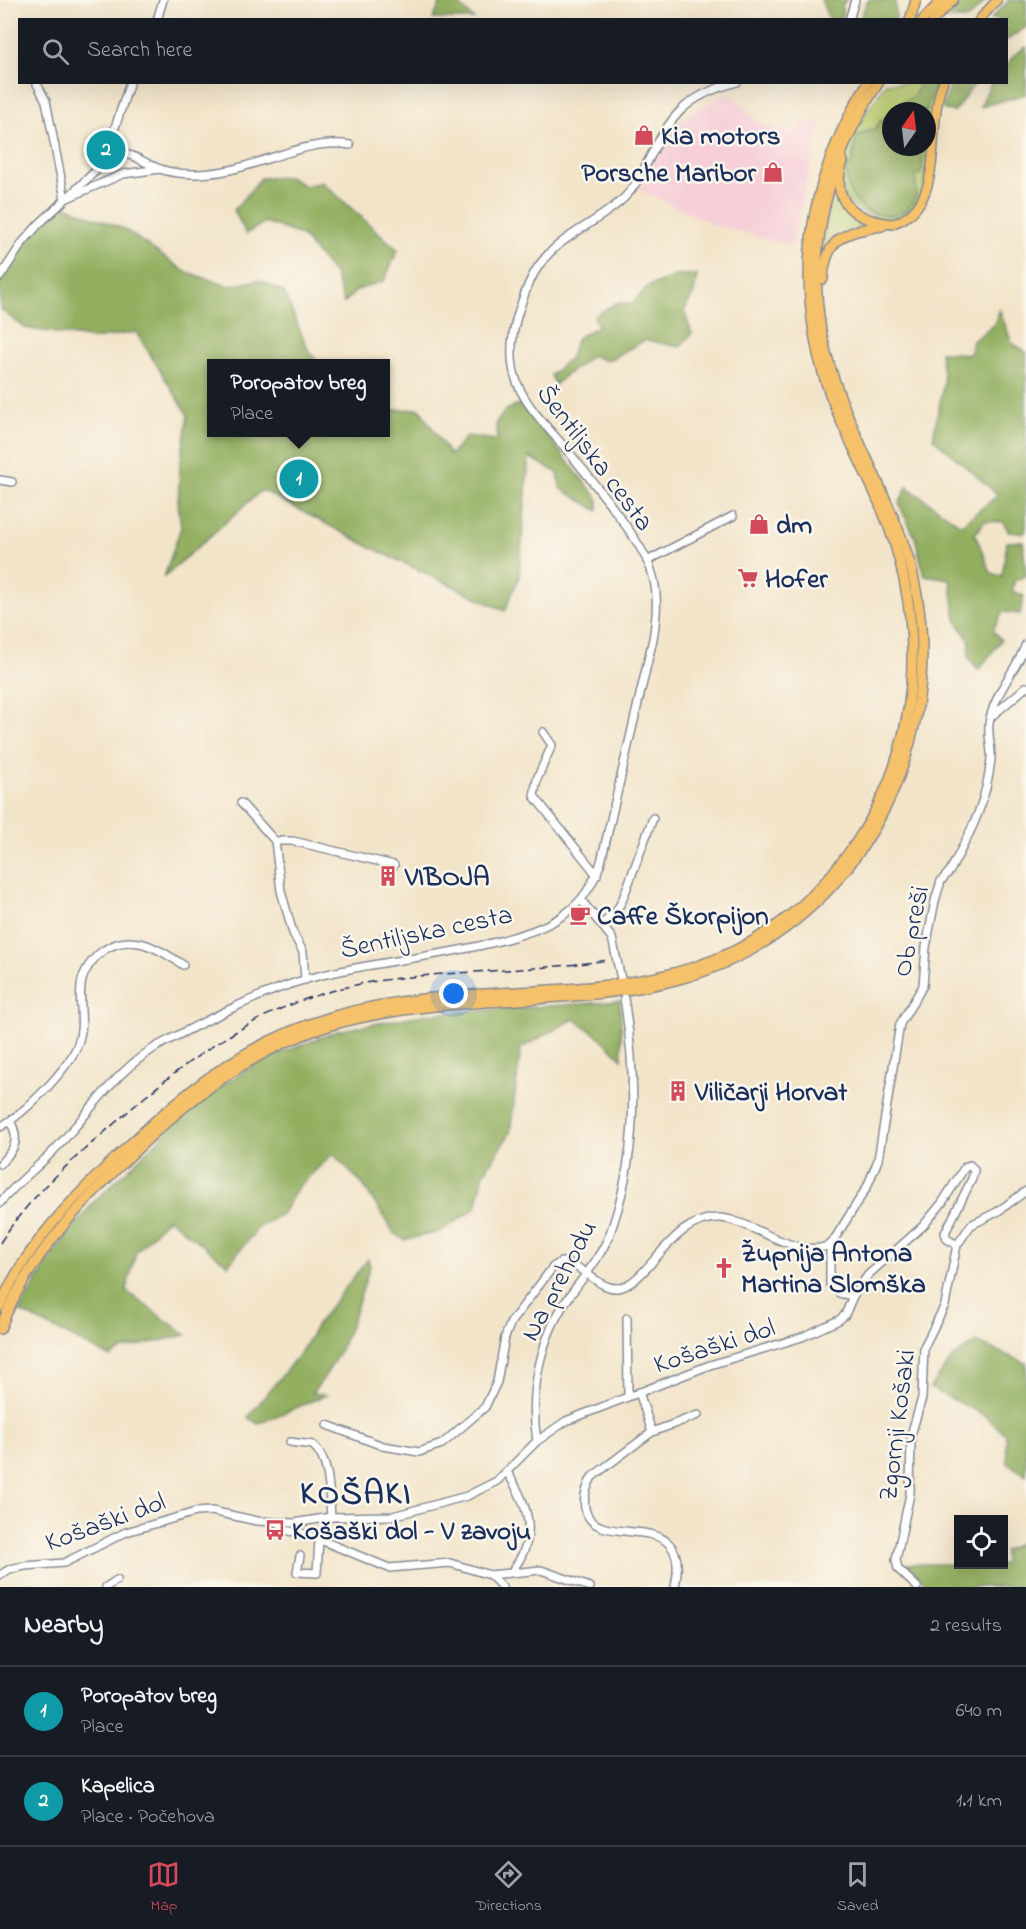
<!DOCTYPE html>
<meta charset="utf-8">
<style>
:root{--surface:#171b24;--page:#242831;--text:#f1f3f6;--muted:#9ea1a6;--line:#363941;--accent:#d1495b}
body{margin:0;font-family:"Indie Flower",sans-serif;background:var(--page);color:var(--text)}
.controls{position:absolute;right:18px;bottom:18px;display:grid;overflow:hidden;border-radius:0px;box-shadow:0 6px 24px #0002}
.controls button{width:54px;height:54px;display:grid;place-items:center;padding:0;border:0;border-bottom:2px solid var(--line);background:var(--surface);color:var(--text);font:30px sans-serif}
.compass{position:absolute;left:882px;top:102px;width:54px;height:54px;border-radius:50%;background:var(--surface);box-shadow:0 6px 24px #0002;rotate:14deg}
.you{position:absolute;left:454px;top:994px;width:21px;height:21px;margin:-15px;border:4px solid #fff;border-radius:50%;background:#1a73e8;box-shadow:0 0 0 9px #1a73e833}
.badge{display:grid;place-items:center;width:39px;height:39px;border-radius:50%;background:var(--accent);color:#fff;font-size:20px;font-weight:700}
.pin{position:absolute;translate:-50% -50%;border:3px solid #fff;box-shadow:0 2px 6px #0006}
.popup{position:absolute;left:207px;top:359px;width:183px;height:78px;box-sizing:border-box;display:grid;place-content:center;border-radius:0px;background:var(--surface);filter:drop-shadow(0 2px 4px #0005);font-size:20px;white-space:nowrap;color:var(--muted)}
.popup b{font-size:22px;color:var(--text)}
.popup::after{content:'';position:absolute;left:50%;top:100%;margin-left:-12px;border:12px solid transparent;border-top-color:var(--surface)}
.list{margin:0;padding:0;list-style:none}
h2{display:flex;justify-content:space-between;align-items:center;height:78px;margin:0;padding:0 24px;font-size:26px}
h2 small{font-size:20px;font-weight:400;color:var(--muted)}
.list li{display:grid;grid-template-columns:39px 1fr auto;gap:18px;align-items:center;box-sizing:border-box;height:90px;padding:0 24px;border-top:2px solid var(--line)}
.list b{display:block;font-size:22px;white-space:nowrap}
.list p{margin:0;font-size:20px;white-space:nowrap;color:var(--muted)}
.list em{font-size:20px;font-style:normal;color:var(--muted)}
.icon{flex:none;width:33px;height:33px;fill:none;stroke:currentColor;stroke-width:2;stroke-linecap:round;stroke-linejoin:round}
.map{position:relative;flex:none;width:1026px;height:1587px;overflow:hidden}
.search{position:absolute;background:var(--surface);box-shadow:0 6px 24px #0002;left:18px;right:18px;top:18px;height:66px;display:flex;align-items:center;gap:15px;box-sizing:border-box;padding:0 21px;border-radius:0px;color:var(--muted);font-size:22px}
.sheet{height:258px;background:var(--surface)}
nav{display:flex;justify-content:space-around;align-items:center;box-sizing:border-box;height:84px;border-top:2px solid var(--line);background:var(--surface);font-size:16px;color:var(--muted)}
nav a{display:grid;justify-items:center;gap:3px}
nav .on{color:var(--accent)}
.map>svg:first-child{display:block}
.built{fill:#f6cfd8}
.green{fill:#bacb6e;stroke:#6a7d66;stroke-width:1.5}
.forest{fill:#93af61;stroke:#576f60;stroke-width:1.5}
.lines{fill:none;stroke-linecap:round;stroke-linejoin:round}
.minor-casing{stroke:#868a94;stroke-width:10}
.major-casing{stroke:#868a94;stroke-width:11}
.highway-casing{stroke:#868a94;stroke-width:12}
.minor{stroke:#fff;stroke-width:7}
.major{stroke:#f5c16b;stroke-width:8}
.highway{stroke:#f5c16b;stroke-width:9}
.rail{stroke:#1b2f5e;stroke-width:1.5;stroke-dasharray:9 4.5;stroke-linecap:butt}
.labels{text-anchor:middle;stroke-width:5;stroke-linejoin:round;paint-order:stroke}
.poi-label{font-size:27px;font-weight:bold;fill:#1b2f5e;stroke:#fbf7ec;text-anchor:start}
.street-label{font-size:27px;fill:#1b2f5e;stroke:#fbf7ec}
.district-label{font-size:33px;font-weight:bold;letter-spacing:1.5px;fill:#1b2f5e;stroke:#fbf7ec}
</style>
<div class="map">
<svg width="1026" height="1587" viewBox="0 0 1026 1587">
<rect width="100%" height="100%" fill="#fbf7ec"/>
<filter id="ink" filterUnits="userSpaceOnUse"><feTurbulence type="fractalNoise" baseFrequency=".0167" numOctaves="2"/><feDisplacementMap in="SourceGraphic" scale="12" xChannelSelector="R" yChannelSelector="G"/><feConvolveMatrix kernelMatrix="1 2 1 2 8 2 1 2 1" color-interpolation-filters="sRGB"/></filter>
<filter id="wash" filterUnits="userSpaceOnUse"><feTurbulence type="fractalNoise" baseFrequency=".008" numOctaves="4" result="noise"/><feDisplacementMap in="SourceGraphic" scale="24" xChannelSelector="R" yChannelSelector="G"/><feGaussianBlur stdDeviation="1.35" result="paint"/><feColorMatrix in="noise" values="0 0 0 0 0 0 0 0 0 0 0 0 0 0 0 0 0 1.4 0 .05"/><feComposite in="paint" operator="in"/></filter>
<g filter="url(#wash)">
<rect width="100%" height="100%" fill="#f2e4c9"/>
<path class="built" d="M730 92 760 124 793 134 803 123H820L792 246 714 225 640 190 669 130 692 112Z"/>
<g class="green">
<path d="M886 83H919L917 93 908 102 901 103 895 111H891L890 118H884L875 130 871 129 857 136 852 158 916 196 915 175 922 168 924 147H927L926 111 935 83H939L929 129 925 184C914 217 888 230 858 209 849 204 842 194 842 183 841 147 867 111 886 83Z"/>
<path d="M836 177C845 201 846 219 874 224L855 228 821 258 826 216Z"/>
</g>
<g class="forest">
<path d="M442 0H454L474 19H433Z"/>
<path d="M821 0H846L842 5V19H829Z"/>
<path d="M868 0H895L896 19H860Z"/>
<path d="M961 0H986L968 19H948Z"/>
<path d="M1009 0H1026V27L1007 40 1006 20 991 19Z"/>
<path d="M1026 47V94L980 107 991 83 1006 82C1006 63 1009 57 1026 47Z"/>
<path d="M919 83H935L926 111H895L896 106C908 98 915 100 919 83Z"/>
<path d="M951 83H975L954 112 942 109Z"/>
<path d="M891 116V147H924L921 174 915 175C916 182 918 192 915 198 900 231 839 216 847 165L852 164 857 136 875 129 880 121Z"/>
<path d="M289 177 305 186 322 182 398 250 384 281 357 290 344 303 335 275 301 235 265 222 246 234 234 210 261 178Z"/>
<path d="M60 204 124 229 186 272 229 286 260 280 284 292 309 352 319 363 212 364V432H386V410L420 409 450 455 467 436 497 440 496 423 506 410 521 403 598 499V511L560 488 558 473 529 457 519 577 505 611 366 545 262 490 164 577 181 527 178 503 180 466 188 415 136 332 94 339 25 328 0 309V275L22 243Z"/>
<path d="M678 275H697L694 293 684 311 692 333 680 347 645 340 607 361 591 355C579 368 566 372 555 385L551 375 569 359 577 338 598 326 594 316 616 303H633L647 287Z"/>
<path d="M999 309 1012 343 1026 352V528L1025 533 1009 532 1003 522 985 521 975 534 991 573 1002 576 1007 542 1023 541 1026 576 1015 580 1012 591 1024 596 1020 614 1003 612 993 630 1001 640 979 670 968 657 970 642 956 620 950 579 924 575 915 537 899 504 907 487 961 525 998 495 933 438 944 382 940 352 970 354 973 341 994 325Z"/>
<path d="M620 1001 622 1059 601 1038 574 1019 521 1048 510 1133 484 1173 476 1208 439 1232 404 1240 394 1233 364 1186 333 1154 298 1187 283 1213 259 1227 228 1265 168 1218 136 1252 126 1291 186 1335 124 1349 110 1357 19 1311 51 1256 92 1204 202 1098 261 1061 337 1031 427 1014Z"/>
<path d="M368 1259 370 1266C356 1310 343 1358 312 1393L326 1395 258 1424 248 1417 301 1352 320 1320Z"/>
<path d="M976 1342 1026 1363V1475L1007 1463 1006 1435 984 1415 930 1388 952 1358Z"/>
<path d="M1026 1540V1587H929L907 1564H1004V1551Z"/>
</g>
</g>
<g filter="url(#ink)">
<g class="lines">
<g class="minor-casing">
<g id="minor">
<path d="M157 20 163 0"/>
<path d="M849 20 855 0"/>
<path d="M37 84 46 101 65 199 123 174 160 169"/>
<path d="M108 155C138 152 136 160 160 169 174 174 195 175 210 173 254 170 306 137 350 145"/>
<path d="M0 277 23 242 38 225 103 164 130 82"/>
<path d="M0 480 12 482"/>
<path d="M647 561 733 516"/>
<path d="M991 717 1026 687"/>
<path d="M543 732 552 745 537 779 534 796 597 875"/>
<path d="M241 803 275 841 281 891 293 933 303 952 305 980"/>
<path d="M275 841H293L394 865"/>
<path d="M581 900 612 938 621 979"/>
<path d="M602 924 615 913 622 901 653 818"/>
<path d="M0 1127C24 1114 68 1070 78 1044 86 1022 77 1001 82 980 85 970 92 960 100 953 128 930 157 947 183 965"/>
<path d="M0 1164C14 1150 21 1140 10 1121"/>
<path d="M0 1203C17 1182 40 1166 58 1146 93 1109 119 1065 165 1042 207 1020 261 992 307 979 371 961 438 958 503 940 523 934 545 928 562 916 582 903 593 885 601 862L653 639C657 615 659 590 650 567 639 538 593 482 572 456 531 407 497 384 518 313 524 296 529 279 540 264 562 234 600 222 625 197 635 187 641 175 647 163 671 116 684 96 737 82"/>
<path d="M830 1245V1284L839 1293 853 1296"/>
<path d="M627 1318 628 1396"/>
<path d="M639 1392 652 1432 592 1477C586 1488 582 1500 586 1512 600 1552 693 1503 675 1587"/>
<path d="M327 1425 383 1446 419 1452 442 1444 485 1407 497 1382 505 1337 511 1322 553 1267 561 1262C583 1263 597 1289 617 1288 648 1286 670 1216 720 1218 752 1220 802 1264 832 1243L867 1187 878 1160 900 1024 923 986 926 947 935 901 941 881 950 871C971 831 986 805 991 759 992 745 986 733 990 718 998 687 1016 671 1026 644"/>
<path d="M652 1432 698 1415"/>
<path d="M537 1441C529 1393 540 1337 569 1297 583 1277 599 1260 609 1236 638 1158 637 1079 624 998"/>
<path d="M290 1442 313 1445C331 1462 329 1493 331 1517"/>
<path d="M507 1472C529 1506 539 1536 512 1571"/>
<path d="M280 1523 284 1530 306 1534 389 1568 450 1563 490 1575 541 1570 590 1587"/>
<path d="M300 1556 297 1572 317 1573 319 1540"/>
<path d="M0 1575 10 1569 25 1566 64 1563 126 1532 196 1512 212 1511 257 1521 294 1523 331 1517 393 1516 467 1496 497 1481 537 1441 566 1421 710 1365 802 1337 839 1320 845 1315 853 1296 868 1275 923 1226 942 1203 965 1167 970 1165 974 1170 972 1179 945 1233 947 1239 957 1245"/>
<path d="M490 1575 502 1587"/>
<path d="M106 1587 117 1580"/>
<path d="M917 1587 898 1569 896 1560 910 1494 911 1435 922 1398 924 1347 945 1305 957 1245 971 1225 997 1212 1026 1191"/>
</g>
</g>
<g class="major-casing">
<g id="major">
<path d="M979 20 997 0"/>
<path d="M892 224C948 207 925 128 943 82"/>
</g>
</g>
<g class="highway-casing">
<g id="highway">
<path d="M910 20 916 0"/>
<path d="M923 20 942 0"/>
<path d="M933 20 953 0"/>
<path d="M843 161C829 202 855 220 892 224"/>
<path d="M823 279C826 237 844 232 882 226"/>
<path d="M0 1306C27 1243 76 1195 125 1149 187 1089 247 1042 331 1017 518 962 708 1041 847 855 924 753 929 621 881 507 859 456 830 408 818 354 796 254 815 169 868 82"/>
<path d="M0 1329C26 1261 75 1209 127 1159 187 1100 252 1048 335 1024 510 975 693 1039 833 885 919 789 947 649 898 529 872 463 834 401 821 330 806 242 830 156 879 82"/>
</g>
</g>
<use href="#minor" class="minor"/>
<use href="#major" class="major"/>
<use href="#highway" class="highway"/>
<path class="rail" d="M0 1243C30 1195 74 1159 116 1122 195 1052 270 998 377 981 453 970 531 972 608 960"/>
</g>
</g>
<defs>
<g id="shop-bare" transform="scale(1.62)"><path d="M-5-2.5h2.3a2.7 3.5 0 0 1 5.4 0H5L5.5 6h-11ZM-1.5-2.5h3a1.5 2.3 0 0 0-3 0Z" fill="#d1495b" stroke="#fbf7ec" stroke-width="2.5" paint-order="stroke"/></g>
<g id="supermarket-bare" transform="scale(1.62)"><path d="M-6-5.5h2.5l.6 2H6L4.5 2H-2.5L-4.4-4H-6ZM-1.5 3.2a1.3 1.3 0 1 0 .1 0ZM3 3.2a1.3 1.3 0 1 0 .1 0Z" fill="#d1495b" stroke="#fbf7ec" stroke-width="2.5" paint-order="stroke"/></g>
<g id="building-bare" transform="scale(1.62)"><path d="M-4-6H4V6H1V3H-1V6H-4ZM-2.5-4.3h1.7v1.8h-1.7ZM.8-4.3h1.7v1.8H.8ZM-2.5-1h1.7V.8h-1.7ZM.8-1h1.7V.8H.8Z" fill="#d1495b" stroke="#fbf7ec" stroke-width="2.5" paint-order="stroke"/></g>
<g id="cafe-bare" transform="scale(1.62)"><path d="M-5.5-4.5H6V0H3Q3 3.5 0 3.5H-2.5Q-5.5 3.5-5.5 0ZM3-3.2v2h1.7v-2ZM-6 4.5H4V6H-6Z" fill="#d1495b" stroke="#fbf7ec" stroke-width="2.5" paint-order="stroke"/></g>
<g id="church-bare" transform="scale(1.62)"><path d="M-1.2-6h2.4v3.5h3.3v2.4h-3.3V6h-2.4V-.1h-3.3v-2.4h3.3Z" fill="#d1495b" stroke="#fbf7ec" stroke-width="2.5" paint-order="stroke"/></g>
<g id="bus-bare" transform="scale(1.62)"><path d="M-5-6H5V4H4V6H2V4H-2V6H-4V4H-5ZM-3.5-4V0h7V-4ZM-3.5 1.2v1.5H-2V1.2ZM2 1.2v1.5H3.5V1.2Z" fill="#d1495b" stroke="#fbf7ec" stroke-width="2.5" paint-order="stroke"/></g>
</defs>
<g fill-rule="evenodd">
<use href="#shop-bare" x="644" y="135"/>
<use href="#shop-bare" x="773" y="172"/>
<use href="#shop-bare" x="759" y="524"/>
<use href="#supermarket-bare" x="748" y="578"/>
<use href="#building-bare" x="388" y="876"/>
<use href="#cafe-bare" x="580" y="915"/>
<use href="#building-bare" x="678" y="1091"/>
<use href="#church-bare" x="724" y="1268"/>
<use href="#bus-bare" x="275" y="1530"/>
</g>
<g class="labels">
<g class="poi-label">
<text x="661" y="144">Kia motors</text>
<text x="756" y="181" text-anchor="end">Porsche Maribor</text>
<text x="776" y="533">dm</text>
<text x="765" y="587">Hofer</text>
<text x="405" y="885">VIBOJA</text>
<text x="597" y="924">Caffe Škorpijon</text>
<text x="695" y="1100">Viličarji Horvat</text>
<text x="741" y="1261">Župnija Antona<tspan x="741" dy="31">Martina Slomška</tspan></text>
<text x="292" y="1539">Košaški dol - V zavoju</text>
</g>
<g class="street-label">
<text transform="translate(596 457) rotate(53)" y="9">Šentiljska cesta</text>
<text transform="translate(426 931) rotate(-12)" y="9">Šentiljska cesta</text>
<text transform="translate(910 931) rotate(-78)" y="9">Ob preši</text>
<text transform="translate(558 1280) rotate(-62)" y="9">Na prehodu</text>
<text transform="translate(714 1345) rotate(-18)" y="9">Košaški dol</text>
<text transform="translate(896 1425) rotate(-83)" y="9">Zgornji Košaki</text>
<text transform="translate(105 1521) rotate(-20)" y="9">Košaški dol</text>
</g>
<g class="district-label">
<text x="356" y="1503">KOŠAKI</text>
</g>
</g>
</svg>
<div class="controls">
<button><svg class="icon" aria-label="locate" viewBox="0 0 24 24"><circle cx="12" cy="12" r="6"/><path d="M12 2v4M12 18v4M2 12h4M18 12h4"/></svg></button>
</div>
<svg class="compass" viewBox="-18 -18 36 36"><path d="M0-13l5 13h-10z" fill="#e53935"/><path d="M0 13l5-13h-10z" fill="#9ea1a6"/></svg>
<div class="you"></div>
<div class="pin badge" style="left:299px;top:479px;background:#0f9aa8">1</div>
<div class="popup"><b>Poropatov breg</b>Place</div>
<div class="pin badge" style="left:106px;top:150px;background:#0f9aa8">2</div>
<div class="search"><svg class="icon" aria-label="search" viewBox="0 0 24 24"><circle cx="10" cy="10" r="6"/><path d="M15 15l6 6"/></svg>Search here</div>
</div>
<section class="sheet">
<h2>Nearby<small>2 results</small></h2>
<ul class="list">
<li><span class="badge" style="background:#0f9aa8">1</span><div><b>Poropatov breg</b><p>Place</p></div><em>640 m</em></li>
<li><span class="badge" style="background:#0f9aa8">2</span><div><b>Kapelica</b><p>Place · Počehova</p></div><em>1.1 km</em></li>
</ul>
</section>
<nav>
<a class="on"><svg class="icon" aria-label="map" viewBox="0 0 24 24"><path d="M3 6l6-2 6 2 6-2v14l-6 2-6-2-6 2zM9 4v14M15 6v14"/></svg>Map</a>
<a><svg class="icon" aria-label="directions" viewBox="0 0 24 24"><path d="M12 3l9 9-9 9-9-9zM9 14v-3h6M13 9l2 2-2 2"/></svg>Directions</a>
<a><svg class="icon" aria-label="saved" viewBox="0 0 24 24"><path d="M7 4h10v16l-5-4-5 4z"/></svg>Saved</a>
</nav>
